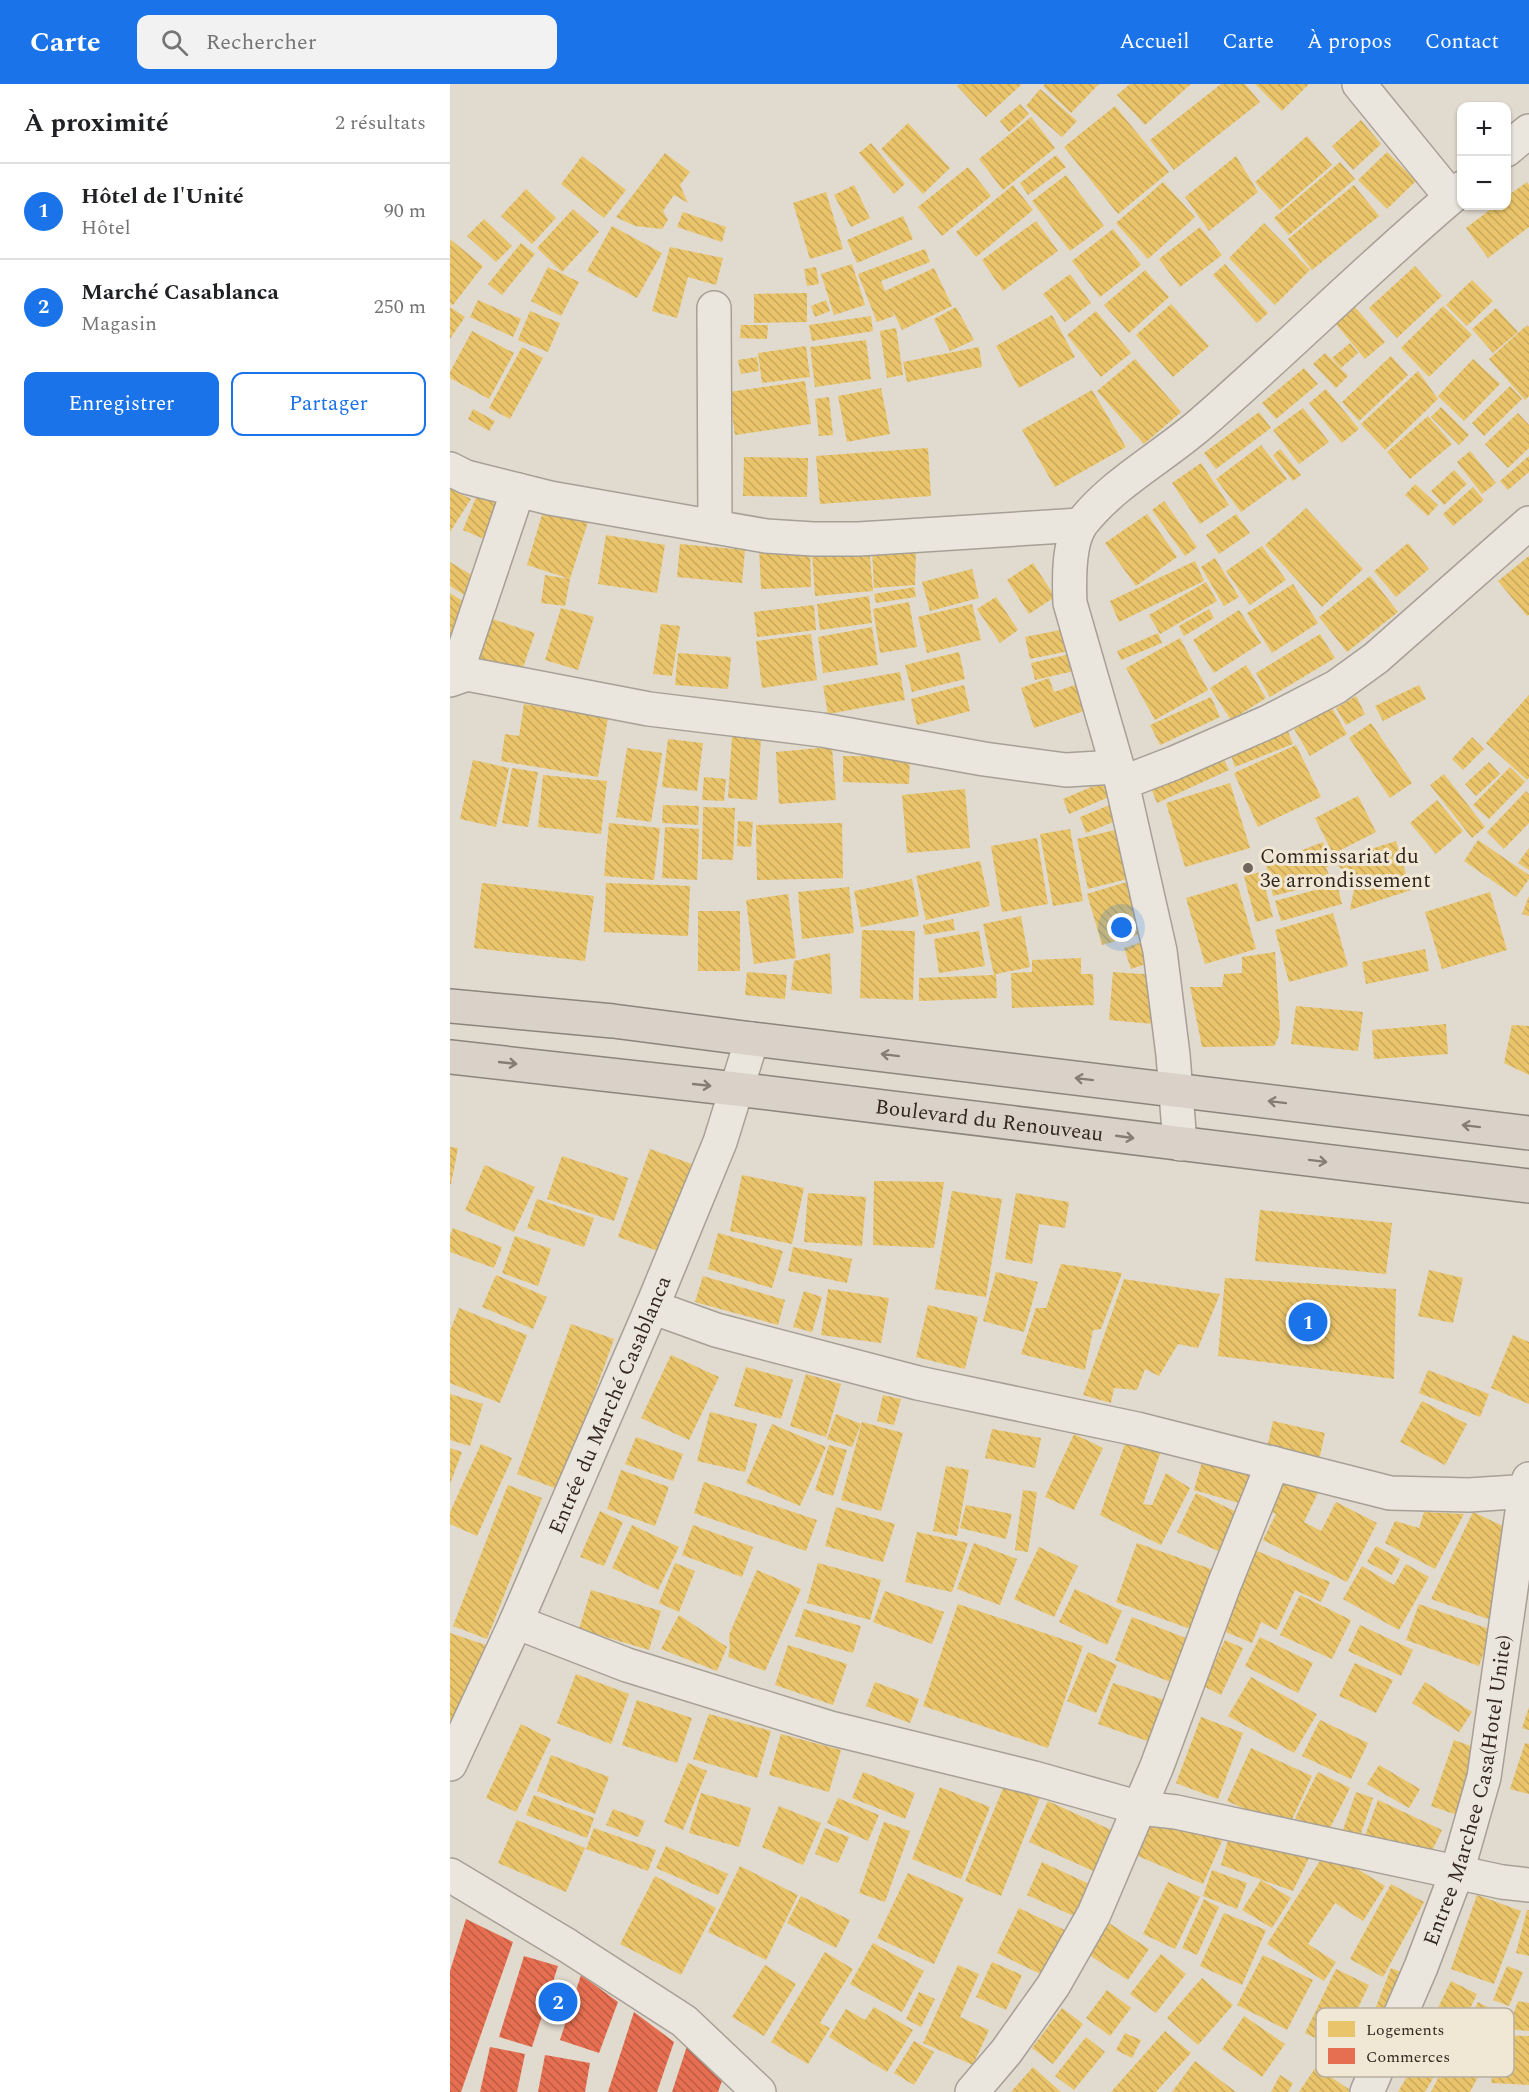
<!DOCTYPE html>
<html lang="fr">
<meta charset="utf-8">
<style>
:root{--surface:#fff;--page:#f2f2f2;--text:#202124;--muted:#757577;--line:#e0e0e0;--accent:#1a73e8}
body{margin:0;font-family:Spectral,serif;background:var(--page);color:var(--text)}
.controls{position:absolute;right:18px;top:18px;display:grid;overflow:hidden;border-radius:12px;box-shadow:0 2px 4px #0004}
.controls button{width:54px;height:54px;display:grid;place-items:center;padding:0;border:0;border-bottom:2px solid var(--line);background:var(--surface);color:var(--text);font:30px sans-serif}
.you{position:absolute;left:672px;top:844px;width:21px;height:21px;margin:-15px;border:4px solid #fff;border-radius:50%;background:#1a73e8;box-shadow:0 0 0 9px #1a73e833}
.badge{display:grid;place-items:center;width:39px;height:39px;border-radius:50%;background:var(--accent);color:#fff;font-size:20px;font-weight:700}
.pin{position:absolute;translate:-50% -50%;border:3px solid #fff;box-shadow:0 2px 6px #0006}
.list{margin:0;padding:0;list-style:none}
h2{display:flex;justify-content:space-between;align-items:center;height:78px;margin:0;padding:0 24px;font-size:26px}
h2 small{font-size:20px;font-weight:400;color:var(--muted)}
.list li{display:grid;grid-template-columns:39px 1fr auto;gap:18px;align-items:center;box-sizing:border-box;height:96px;padding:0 24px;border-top:2px solid var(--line)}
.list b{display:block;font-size:22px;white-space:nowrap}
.list p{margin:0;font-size:20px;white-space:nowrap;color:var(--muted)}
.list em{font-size:20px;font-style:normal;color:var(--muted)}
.actions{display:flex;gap:12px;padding:18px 24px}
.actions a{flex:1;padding:14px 0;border:2px solid var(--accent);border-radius:12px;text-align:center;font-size:21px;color:var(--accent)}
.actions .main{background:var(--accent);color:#fff}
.icon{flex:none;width:33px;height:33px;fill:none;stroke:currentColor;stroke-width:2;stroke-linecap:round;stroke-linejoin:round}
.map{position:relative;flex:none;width:1079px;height:2008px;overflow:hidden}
header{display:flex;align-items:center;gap:36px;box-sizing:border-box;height:84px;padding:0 30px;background:var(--accent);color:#fff}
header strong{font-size:28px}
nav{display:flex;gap:33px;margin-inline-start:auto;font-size:21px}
.search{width:420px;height:54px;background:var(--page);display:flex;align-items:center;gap:15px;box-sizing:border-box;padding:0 21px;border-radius:12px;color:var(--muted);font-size:22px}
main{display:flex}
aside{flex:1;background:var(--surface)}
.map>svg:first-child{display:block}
.homes{fill:url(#homes-back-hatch)}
.shops{fill:url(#shops-back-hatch)}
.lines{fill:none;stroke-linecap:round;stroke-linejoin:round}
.minor-casing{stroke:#a6a097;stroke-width:36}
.trunk-casing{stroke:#8c857d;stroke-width:36}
.minor{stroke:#eae6de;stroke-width:33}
.trunk{stroke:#dad2c8;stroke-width:33}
.oneway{stroke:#877d74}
.poi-dot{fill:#71665d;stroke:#f1e7d5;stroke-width:2}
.labels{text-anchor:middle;stroke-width:6;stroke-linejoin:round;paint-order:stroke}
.poi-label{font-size:21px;fill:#342820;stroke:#f1e7d5;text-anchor:start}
.street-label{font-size:21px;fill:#342820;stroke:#f1e7d5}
.key{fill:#f1e7d5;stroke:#b8ae9f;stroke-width:1.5}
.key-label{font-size:16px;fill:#342820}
</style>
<header>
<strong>Carte</strong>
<div class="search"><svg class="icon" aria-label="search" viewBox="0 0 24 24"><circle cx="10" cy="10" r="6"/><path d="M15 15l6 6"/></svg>Rechercher</div>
<nav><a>Accueil</a><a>Carte</a><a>À propos</a><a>Contact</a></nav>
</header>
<main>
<aside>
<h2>À proximité<small>2 résultats</small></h2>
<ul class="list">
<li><span class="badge">1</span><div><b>Hôtel de l'Unité</b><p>Hôtel</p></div><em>90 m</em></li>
<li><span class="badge">2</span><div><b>Marché Casablanca</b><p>Magasin</p></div><em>250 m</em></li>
</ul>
<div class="actions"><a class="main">Enregistrer</a><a>Partager</a></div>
</aside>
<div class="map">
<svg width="1079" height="2008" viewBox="0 0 1079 2008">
<defs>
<pattern id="homes-back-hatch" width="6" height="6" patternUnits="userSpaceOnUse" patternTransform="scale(1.5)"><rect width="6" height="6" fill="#e9c46a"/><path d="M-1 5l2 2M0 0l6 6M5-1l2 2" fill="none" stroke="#c8a85c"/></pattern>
<pattern id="shops-back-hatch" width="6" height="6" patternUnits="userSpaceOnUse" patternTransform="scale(1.5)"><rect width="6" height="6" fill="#e76f51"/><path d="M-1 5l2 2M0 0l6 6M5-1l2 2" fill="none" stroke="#bc5b43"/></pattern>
</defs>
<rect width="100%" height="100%" fill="#e1dace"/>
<g class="homes">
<path d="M509 0H572L536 33 507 2Z"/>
<path d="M595 0H649L621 29 593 2Z"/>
<path d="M680 0H741L695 41 667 11Z"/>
<path d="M771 0H795L810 18 724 86 700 56Z"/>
<path d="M805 0H859L832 27Z"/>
<path d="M590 5 627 37 612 53 576 22Z"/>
<path d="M570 20 579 30 559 48 550 37Z"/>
<path d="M665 22 719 88 668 130 614 63Z"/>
<path d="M581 33 605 64 553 106 529 75Z"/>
<path d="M911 36 931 60 903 86 882 62Z"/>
<path d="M458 39 500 84 473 110 431 65Z"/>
<path d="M857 52 882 81 830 126 805 98Z"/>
<path d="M421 59 455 100 444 110 409 69Z"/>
<path d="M937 68 966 97 937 125 908 96Z"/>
<path d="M215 69 240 88 230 101 238 119 224 111 213 127 218 136 212 145 185 142 166 133Z"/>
<path d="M606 71 616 83 578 111 570 99Z"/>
<path d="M132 72 176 106 154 134 111 100Z"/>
<path d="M786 72 808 108 759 147 735 113Z"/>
<path d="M890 78 905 95 839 151 824 134Z"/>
<path d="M518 83 541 112 492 152 468 123Z"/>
<path d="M616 91 654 142 620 167 582 117Z"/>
<path d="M713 98 745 133 698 175 666 139Z"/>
<path d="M1077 98 1079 101V143L1038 174 1016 144 1045 122H1056V113Z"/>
<path d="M404 101 420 134 401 143 384 111Z"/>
<path d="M563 101 583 126 526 173 506 148Z"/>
<path d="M904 101 929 132 862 186 838 155Z"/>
<path d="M76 105 106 134 82 160 51 132Z"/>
<path d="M376 108 393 165 360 175 343 119Z"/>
<path d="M123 125 149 148 112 188 87 164Z"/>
<path d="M233 128 276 143 272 158 227 143Z"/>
<path d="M453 132 463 155 407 179 397 156Z"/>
<path d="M34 135 62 162 46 178 17 152Z"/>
<path d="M586 137 608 167 553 207 532 176Z"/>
<path d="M814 139 860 186 825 221 779 174Z"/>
<path d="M162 142 212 169 187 214 137 187Z"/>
<path d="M750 143 772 171 730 203 709 175Z"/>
<path d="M663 145 691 181 650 213 622 177Z"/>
<path d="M0 155 33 182 3 221 0 219Z"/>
<path d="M71 159 85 170 52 211 38 200Z"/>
<path d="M220 163 273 174 266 201 238 193 227 234 202 227Z"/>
<path d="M475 165 480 178 431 197 435 207 484 184 502 222 452 246 442 225 444 232 427 238 408 190Z"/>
<path d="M402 180 415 221 384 231 371 190Z"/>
<path d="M775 180 818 229 807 239 763 191Z"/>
<path d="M965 182 992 212 947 254 919 224Z"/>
<path d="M98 183 129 198 111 232 81 217Z"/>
<path d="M366 183 369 200 357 202 354 185Z"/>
<path d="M695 186 719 213 679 249 654 221Z"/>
<path d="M620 190 641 219 615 238 593 210Z"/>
<path d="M1022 196 1043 217 1017 242 996 221Z"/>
<path d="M357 209V238L304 239V210Z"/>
<path d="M28 216 71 235 63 253 20 233Z"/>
<path d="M376 216 380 227 365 233 361 222Z"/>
<path d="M721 220 759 262 723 293 686 251Z"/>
<path d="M993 222 1022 251 979 293 951 264Z"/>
<path d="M0 223 15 233 0 255Z"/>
<path d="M506 223 524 256 500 267 484 235Z"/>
<path d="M905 223 935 258 915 275 886 240Z"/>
<path d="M1046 224 1068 248 1043 269 1022 245Z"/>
<path d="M80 227 110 239 98 268 68 256Z"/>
<path d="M646 227 681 269 651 293 617 251Z"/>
<path d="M602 231 625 273 569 304 546 262Z"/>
<path d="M421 232 423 247 362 257 359 241Z"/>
<path d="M291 241H318L317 255 290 254Z"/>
<path d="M1077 241 1079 243V312L1075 316 1039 275Z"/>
<path d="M446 244 453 291 437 294 430 247Z"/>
<path d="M22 247 64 269 39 315 0 294V288Z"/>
<path d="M416 256 421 295 365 303 360 263Z"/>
<path d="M900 259 908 269 891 284 882 274Z"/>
<path d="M356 262 360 293 312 299 308 269Z"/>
<path d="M72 263 93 274 60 335 39 324Z"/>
<path d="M529 263 532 283 457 298 453 278Z"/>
<path d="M875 269 898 292 886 304 863 280Z"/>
<path d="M941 272 958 291 909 337 892 318Z"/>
<path d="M307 273 309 287 291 290 288 276Z"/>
<path d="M685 275 731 328 694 360 647 307Z"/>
<path d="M1023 275 1050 300 1014 337 988 312Z"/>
<path d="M854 284 868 300 826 335 812 319Z"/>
<path d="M968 287 988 315 935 366 911 340Z"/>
<path d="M355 297 361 340 285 351 279 308Z"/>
<path d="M1060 302 1072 315 1034 352 1022 339Z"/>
<path d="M431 304 440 350 397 358 388 312Z"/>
<path d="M876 305 909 345 892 359 859 319Z"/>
<path d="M642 306 676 363 605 403 572 346Z"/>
<path d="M379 313 383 351 369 352 365 315Z"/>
<path d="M991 323 1019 351 1009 361 981 333Z"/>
<path d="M853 324 879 358 849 380 823 346Z"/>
<path d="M23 325 45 337 39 347 18 335Z"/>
<path d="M809 328 821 344 766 385 754 369Z"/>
<path d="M1068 329 1079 341V364L1058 384 1035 360Z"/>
<path d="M978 332 1002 360 960 395 937 368Z"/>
<path d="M811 361 837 395 791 428 766 395Z"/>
<path d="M478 364 481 412 370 420 366 372Z"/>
<path d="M830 365 851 391 843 397 823 371Z"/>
<path d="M1020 367 1046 399 1032 410 1007 378Z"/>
<path d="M1079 372V388L1058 406 1050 397Z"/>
<path d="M294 373 358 374 357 413 293 412Z"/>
<path d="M751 379 779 421 750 440 722 399Z"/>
<path d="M1004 386 1017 400 994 421 981 407Z"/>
<path d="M965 400 988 421 978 432 955 411Z"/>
<path d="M1023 403 1034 416 1003 442 993 430Z"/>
<path d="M0 405 21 415 0 448Z"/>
<path d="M28 408 50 416 34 455 13 446Z"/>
<path d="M714 417 747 463 735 472 702 426Z"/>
<path d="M94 424 138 438 120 495 115 522 91 519 95 491 120 495 77 481Z"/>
<path d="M856 424 913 485 872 523 815 461Z"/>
<path d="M697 430 727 473 686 502 655 459Z"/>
<path d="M786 430 800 449 769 470 756 451Z"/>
<path d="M156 451 215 461 207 509 148 500Z"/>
<path d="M958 459 979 485 946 513 924 487Z"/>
<path d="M230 460 295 466 292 499 227 493Z"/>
<path d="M360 460 361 503 311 505 309 462Z"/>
<path d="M812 462 836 496 800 521 776 487Z"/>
<path d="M419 463 423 507 365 512 362 469Z"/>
<path d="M422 465H466L465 501 424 504Z"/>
<path d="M1079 472V531L1077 532 1048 497Z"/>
<path d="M765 474 789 513 774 522 751 483Z"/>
<path d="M745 477 754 497 669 538 660 517Z"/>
<path d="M0 478 30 496 19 514 0 502Z"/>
<path d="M583 479 605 513 579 530 557 496Z"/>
<path d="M522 485 529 514 480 527 472 498Z"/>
<path d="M920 492 948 528 897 568 869 533Z"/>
<path d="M756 498 767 517 710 550 699 531Z"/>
<path d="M843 500 868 539 822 569 797 529Z"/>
<path d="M464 503 466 513 426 519 424 510Z"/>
<path d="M0 509 19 521 0 553Z"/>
<path d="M419 512 422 539 370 546 367 520Z"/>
<path d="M546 513 568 546 550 559 527 525Z"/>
<path d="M459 518 467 563 430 569 423 525Z"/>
<path d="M522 520 531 556 477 569 468 533Z"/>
<path d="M364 521 366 546 307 553 304 528Z"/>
<path d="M111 524 144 533 128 586 95 576Z"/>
<path d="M759 525 764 534 734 552 729 542Z"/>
<path d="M789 526 811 559 764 589 743 556Z"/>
<path d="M39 534 85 549 70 592 25 576Z"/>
<path d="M211 540 230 542 222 592 203 590Z"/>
<path d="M422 543 428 581 373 589 368 553Z"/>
<path d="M620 544 624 566 580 575 575 553Z"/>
<path d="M708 549 712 559 671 576 667 567Z"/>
<path d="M361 550 367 596 312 604 306 557Z"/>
<path d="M870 550 885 574 820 613 806 589Z"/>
<path d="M730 554 758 606 705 636 676 584Z"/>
<path d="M633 567 637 584 585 596 581 579Z"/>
<path d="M509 568 515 595 462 608 455 581Z"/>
<path d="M228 569 281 573 278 605 225 601Z"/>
<path d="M796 581 816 614 781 636 760 604Z"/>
<path d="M450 588 455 616 378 630 373 602Z"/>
<path d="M599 594 604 608 637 597 646 623 584 644 571 604Z"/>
<path d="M514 601 520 627 467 641 461 615Z"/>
<path d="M969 601 976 615 933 637 925 622Z"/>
<path d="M1079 611V694L1077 696 1036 659Z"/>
<path d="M906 612 915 630 896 641 886 624Z"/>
<path d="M761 613 770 633 710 661 700 641Z"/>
<path d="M74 620 158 634 148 693 51 677 55 650 69 652Z"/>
<path d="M882 624 897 650 860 672 844 645Z"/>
<path d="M921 639 962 699 940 714 899 654Z"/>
<path d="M837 645 843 660 785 683 780 668Z"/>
<path d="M282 652 311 654 307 716 278 714Z"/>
<path d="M1022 653 1034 665 1013 686 1002 675Z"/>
<path d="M218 655 253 659 247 707 212 703Z"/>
<path d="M846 661 871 713 808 743 784 689Z"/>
<path d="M382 663 386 716 329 720 326 668Z"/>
<path d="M177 664 212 669 201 738 166 733Z"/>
<path d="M772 671 779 686 707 719 701 704Z"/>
<path d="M393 672 460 673 459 700 393 698Z"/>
<path d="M23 676 59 684 46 743 10 735Z"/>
<path d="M1039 678 1050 690 1026 712 1015 700Z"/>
<path d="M1060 683 1075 698 1039 735 1023 721Z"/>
<path d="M62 684 88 688 78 743 52 739Z"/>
<path d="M994 690 1035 743 1022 754 980 701Z"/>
<path d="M93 691 157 697 151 750 88 743Z"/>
<path d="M254 693 276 695 274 717 252 716Z"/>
<path d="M653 698 659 713 619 730 613 715Z"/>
<path d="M780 699 800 764 735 783 716 719Z"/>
<path d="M515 705 520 764 457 769 452 711Z"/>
<path d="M1076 707 1079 710V739L1054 765 1037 748Z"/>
<path d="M908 712 926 748 883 770 865 734Z"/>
<path d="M987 716 1013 747 986 770 960 739Z"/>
<path d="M667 718 673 734 636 749 630 733Z"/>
<path d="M213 721 249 722 248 741 212 739Z"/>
<path d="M253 723 285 724 283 776 252 775Z"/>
<path d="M288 737 303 738 301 763 287 762Z"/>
<path d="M159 739 210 744 204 796 154 792Z"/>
<path d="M392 739 393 794 307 796 306 741Z"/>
<path d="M215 743 249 745 247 796 212 794Z"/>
<path d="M620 745 633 817 603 822 590 750Z"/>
<path d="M665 746 677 795 638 805 627 755Z"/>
<path d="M587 754 598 820 552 828 541 762Z"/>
<path d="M1028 756 1079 791V795L1066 813 1014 777Z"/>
<path d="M946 757 961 806 900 826 905 800 884 777Z"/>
<path d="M873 758 880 781 876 784 882 797 823 812 816 780Z"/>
<path d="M1079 764V786L1068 779Z"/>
<path d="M530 777 540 822 476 836 466 792Z"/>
<path d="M811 788 823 833 806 838 794 792Z"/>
<path d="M462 795 469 832 411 843 404 807Z"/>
<path d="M680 797 695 849 652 861 637 810Z"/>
<path d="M32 799 144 812 135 877 24 864Z"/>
<path d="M156 799 240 802 238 852 154 848Z"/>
<path d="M787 799 806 865 755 880 736 814Z"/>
<path d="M887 800 892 820 831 837 825 817Z"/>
<path d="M399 803 404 849 352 855 348 808Z"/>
<path d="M1040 808 1057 866 992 885 975 828Z"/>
<path d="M338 810 346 874 304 880 296 816Z"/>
<path d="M1079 812V832L1072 830Z"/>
<rect x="248" y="827" width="42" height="60"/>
<path d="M883 829 898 882 839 898 825 846Z"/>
<path d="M571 832 580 883 546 890 547 914 469 917V894L544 891 533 840Z"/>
<path d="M503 835 505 846 475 851 473 841Z"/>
<path d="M412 846 465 847 463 916 410 914Z"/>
<path d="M529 847 535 882 489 889 484 855Z"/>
<path d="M701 855 707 876 681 885 674 864Z"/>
<path d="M975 865 979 887 916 900 912 878Z"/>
<path d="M825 868 830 942 828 954 824 962 752 963 740 903H772L774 890 792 889V873Z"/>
<path d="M380 869 382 910 341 906 344 877Z"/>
<path d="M631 874V890H643L644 921 562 924 561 889 582 888V876Z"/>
<path d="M297 888 337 891 335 915 295 911Z"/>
<path d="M663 888 708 891 704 940 659 936Z"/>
<path d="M846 922 913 928 908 967 841 960Z"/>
<path d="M996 940 998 970 924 975 922 946Z"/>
<path d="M1062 941 1079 942V991L1054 979Z"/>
<path d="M0 1063 8 1064 1 1100H0Z"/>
<path d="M200 1065 242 1080 211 1168 168 1153Z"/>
<path d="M112 1072 178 1094 164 1137 97 1115Z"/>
<path d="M35 1081 85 1103 64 1148 15 1126Z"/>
<path d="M292 1091 354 1104 342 1160 280 1147Z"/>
<path d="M424 1097 494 1098 484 1164 423 1161Z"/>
<path d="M502 1107 552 1115 536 1213 485 1205Z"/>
<path d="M358 1109 416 1113 412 1162 354 1158Z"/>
<path d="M566 1109 619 1118 615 1144 589 1140 582 1180 555 1175Z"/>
<path d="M87 1115 144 1134 134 1163 77 1144Z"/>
<path d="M810 1126 942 1139 936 1190 805 1177Z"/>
<path d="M3 1144 52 1163 44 1184 0 1168V1152Z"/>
<path d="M268 1149 333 1167 322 1204 258 1185Z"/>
<path d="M65 1152 101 1165 88 1202 52 1189Z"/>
<path d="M343 1163 402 1175 397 1199 338 1187Z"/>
<path d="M611 1180 672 1189 651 1245 643 1246 635 1286 571 1270 586 1224H596Z"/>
<path d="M979 1186 1013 1194 1003 1239 968 1232Z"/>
<path d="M546 1188 588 1198 574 1248 533 1237Z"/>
<path d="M46 1191 97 1213 83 1245 32 1223Z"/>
<path d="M253 1192 335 1216 328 1241 245 1218Z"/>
<path d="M775 1194 946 1205 944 1295 768 1272Z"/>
<path d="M674 1195 770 1210 748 1264 728 1260 709 1292 695 1285 687 1306 664 1304 661 1319 633 1311Z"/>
<path d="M378 1205 439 1214 431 1259 371 1251Z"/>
<path d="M354 1207 372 1213 362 1248 343 1243Z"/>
<path d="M478 1221 528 1233 515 1285 466 1273Z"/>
<path d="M9 1224 77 1251 50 1319 0 1299V1247Z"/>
<path d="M121 1240 164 1255 110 1406 67 1390Z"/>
<path d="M1063 1251 1079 1258V1320L1041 1304Z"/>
<path d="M221 1271 269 1293 239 1356 191 1334Z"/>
<path d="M296 1283 343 1296 331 1335 284 1322Z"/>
<path d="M978 1286 1039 1310 1030 1333 969 1309Z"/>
<path d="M356 1290 391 1300 376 1353 340 1342Z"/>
<path d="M0 1310 33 1320 20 1362 0 1356Z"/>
<path d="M433 1311 451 1315 444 1341 427 1337Z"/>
<path d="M972 1317 1017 1340 995 1381 950 1358Z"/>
<path d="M260 1328 307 1340 295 1388 247 1377Z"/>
<path d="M386 1330 411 1340 402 1363 377 1355Z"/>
<path d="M823 1337 875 1349 869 1376 817 1364Z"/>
<path d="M412 1338 453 1349 431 1427 391 1416Z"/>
<path d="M322 1340 376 1363 350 1422 296 1399Z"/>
<path d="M542 1345 591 1354 585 1384 535 1374Z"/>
<path d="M624 1350 653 1364 624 1426 595 1413Z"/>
<path d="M678 1351 713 1361 693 1420 702 1421 716 1389 740 1404 711 1461 650 1431Z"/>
<path d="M186 1353 233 1370 223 1397 175 1380Z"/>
<path d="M31 1360 62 1374 27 1452 0 1440V1428Z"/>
<path d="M379 1361 397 1366 383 1412 365 1406Z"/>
<path d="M0 1364 12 1368 0 1400Z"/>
<path d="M754 1371 806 1386 796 1421 744 1406Z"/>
<path d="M496 1382 519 1386 507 1452 483 1447Z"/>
<path d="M171 1386 219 1403 205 1442 157 1425Z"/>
<path d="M835 1390 869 1407 854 1438 871 1447 886 1418 927 1439 897 1498 813 1456 826 1430 817 1426Z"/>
<path d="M254 1398 367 1436 356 1467 244 1429Z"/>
<path d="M58 1401 92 1414 37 1555 3 1542Z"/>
<path d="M573 1406 587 1408 578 1468 565 1466Z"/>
<path d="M746 1409 789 1429 770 1468 727 1448Z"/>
<path d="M516 1421 562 1430 556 1455 510 1444Z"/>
<path d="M386 1423 445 1440 433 1478 375 1462Z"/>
<path d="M150 1427 173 1438 154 1482 130 1473Z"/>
<path d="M974 1428 1014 1430 985 1485 935 1459 945 1437 969 1444Z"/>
<path d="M1023 1428 1059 1445 1041 1536 981 1515Z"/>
<path d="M182 1441 229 1463 208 1506 162 1484Z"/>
<path d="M243 1441 303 1463 292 1493 232 1471Z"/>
<path d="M467 1448 518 1459 502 1508 455 1498Z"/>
<path d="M524 1459 567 1475 550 1521 507 1505Z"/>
<path d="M687 1459 764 1486 743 1546 666 1518Z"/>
<path d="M926 1462 950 1475 942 1491 917 1478Z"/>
<path d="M589 1463 628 1482 604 1533 564 1515Z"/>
<path d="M805 1466 880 1498 871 1518 845 1506 827 1546 811 1538 802 1559 771 1546Z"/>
<path d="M225 1479 245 1487 229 1528 209 1519Z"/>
<path d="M368 1479 431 1496 420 1536 357 1519Z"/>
<path d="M956 1480 979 1493 949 1546 893 1515 912 1482 944 1501Z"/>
<path d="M307 1486 351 1505 315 1587 278 1573 280 1564 279 1551Z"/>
<path d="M625 1505 672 1527 657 1561 609 1538Z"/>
<path d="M141 1506 211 1527 199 1566 129 1545Z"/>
<path d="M435 1507 494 1528 482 1560 423 1538Z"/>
<path d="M850 1511 901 1536 882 1575 830 1551Z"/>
<path d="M508 1520 633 1562 598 1664 473 1622Z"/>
<path d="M969 1520 1042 1546 1029 1582 956 1556Z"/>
<path d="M354 1525 411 1542 403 1569 345 1552Z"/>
<path d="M229 1531 277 1563 267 1587 211 1565Z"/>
<path d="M682 1533 746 1558 728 1601 665 1576Z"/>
<path d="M910 1541 963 1566 951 1592 898 1567Z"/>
<path d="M0 1549 36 1561 3 1662 0 1661Z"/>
<path d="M810 1553 863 1579 848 1609 795 1582Z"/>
<path d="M775 1556 793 1564 771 1611 753 1602Z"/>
<path d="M338 1561 397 1580 383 1621 325 1601Z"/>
<path d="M638 1568 667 1581 646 1629 617 1617Z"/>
<path d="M905 1579 943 1596 926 1629 889 1612Z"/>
<path d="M126 1590 179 1610 161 1660 107 1639Z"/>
<path d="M801 1593 867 1630 844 1669 778 1632Z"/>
<path d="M425 1598 469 1615 460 1639 416 1622Z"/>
<path d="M975 1598 1022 1628 1009 1648 962 1619Z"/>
<path d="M663 1599 717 1617 703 1659 648 1640Z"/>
<path d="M187 1616 242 1634 227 1679 172 1661Z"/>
<path d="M1079 1623V1646L1072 1644Z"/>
<path d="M259 1630 321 1647 307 1694 243 1675Z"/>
<path d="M751 1633 793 1649 768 1715 726 1699Z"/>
<path d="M870 1636 918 1659 901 1695 852 1672Z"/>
<path d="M71 1640 101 1655 66 1728 36 1714Z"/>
<path d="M331 1650 391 1666 379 1708 319 1691Z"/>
<path d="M1004 1656 1029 1665 1007 1731 981 1722Z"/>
<path d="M1075 1659 1079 1660V1710L1060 1705Z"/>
<path d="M801 1664 862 1692 838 1744 777 1717Z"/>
<path d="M101 1671 159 1693 145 1730 87 1707Z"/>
<path d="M238 1679 257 1687 233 1746 214 1738Z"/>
<path d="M929 1681 970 1705 959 1724 917 1700Z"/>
<path d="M413 1688 465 1709 455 1735 402 1714Z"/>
<path d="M868 1688 900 1704 877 1750 845 1734Z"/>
<path d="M556 1697 591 1710 551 1812 515 1797Z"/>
<path d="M490 1703 540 1723 511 1795 462 1775Z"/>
<path d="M906 1708 923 1714 910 1752 893 1746Z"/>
<path d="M251 1709 301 1724 289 1763 239 1749Z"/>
<path d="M84 1711 144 1734 137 1754 76 1731Z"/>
<path d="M388 1714 429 1731 418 1757 377 1739Z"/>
<path d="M928 1716 992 1746 982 1767 915 1752Z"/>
<path d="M598 1717 670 1750 652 1791 579 1758Z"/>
<path d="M329 1722 371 1739 353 1781 312 1763Z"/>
<path d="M163 1725 195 1737 188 1753 156 1741Z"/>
<path d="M706 1728 772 1757 753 1800 688 1772Z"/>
<path d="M67 1736 135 1764 116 1808 48 1779Z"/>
<path d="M434 1738 460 1747 435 1818 409 1809Z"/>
<path d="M144 1744 206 1766 198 1787 136 1765Z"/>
<path d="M375 1744 399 1753 388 1779 365 1770Z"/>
<path d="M778 1756 860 1772 843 1807 771 1781Z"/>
<path d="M216 1762 278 1790 268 1811 206 1784Z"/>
<path d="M877 1766 935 1802 913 1837 885 1819 858 1860 886 1878 874 1897 817 1860Z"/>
<path d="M592 1778 648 1804 633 1836 577 1811Z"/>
<path d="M290 1782 348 1811 316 1876 258 1848Z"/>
<path d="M762 1786 797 1799 787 1825 753 1812Z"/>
<path d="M458 1789 514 1814 484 1880 427 1854Z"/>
<path d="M205 1792 266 1824 231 1891 170 1860Z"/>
<path d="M811 1796 841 1814 822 1844 792 1826Z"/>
<path d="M718 1798 750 1813 725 1865 693 1850Z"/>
<path d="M941 1800 974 1818 933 1893 900 1875Z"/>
<path d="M1027 1811 1071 1827 1044 1900 1001 1885Z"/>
<path d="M351 1812 400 1836 386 1864 337 1839Z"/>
<path d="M754 1815 769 1823 747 1871 732 1864Z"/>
<path d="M569 1824 623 1850 601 1895 547 1869Z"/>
<path d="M1077 1826H1079V1872L1066 1869Z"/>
<path d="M774 1829 816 1846 792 1901 750 1882Z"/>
<path d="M656 1837 699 1865 678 1896 636 1869Z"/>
<path d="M423 1859 474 1887 452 1928 400 1900Z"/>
<path d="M375 1868 403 1885 370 1939 380 1944 358 1980 321 1958Z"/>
<path d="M711 1870 736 1890 706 1929 680 1910Z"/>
<path d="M813 1871 863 1896 837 1946 787 1921Z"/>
<path d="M542 1878 572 1891 556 1926 526 1913Z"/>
<path d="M315 1881 346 1900 314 1952 282 1933Z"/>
<path d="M508 1881 529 1890 510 1933 539 1946 523 1981 473 1959Z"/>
<path d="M1057 1882 1073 1888 1059 1922 1043 1916Z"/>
<path d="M941 1884 954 1889 937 1933 924 1928Z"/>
<path d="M886 1885 919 1901 888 1965 855 1949Z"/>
<path d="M752 1894 783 1921 748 1961 717 1934Z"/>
<path d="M1001 1897 1027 1910 995 1976 969 1963Z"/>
<path d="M657 1906 681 1924 660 1952 636 1934Z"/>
<path d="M469 1908 485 1915 471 1943 456 1935Z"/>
<path d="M1068 1917 1079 1919V1947L1058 1945Z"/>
<path d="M1028 1918 1053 1931 1045 1948 1019 1935Z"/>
<path d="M424 1923 463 1946 437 1988 379 1953 396 1925 415 1936Z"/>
<path d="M612 1924 633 1940 603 1980 582 1964Z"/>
<path d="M794 1932 835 1960 812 1993 772 1965Z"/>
<path d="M1014 1943 1046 1959 1020 2008H981Z"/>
<path d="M715 1947 741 1969 706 2008H661Z"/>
<path d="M675 1949 691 1956 682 1974 666 1966Z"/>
<path d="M1050 1951 1079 1952V2001L1041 1999Z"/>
<path d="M636 1953 655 1968 624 2006 605 1992Z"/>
<path d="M464 1957 484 1968 464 2001 444 1989Z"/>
<path d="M968 1974 988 1986 975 2008H948Z"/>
<path d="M745 1977 786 2008H722Z"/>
<path d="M583 1983 611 2008H561Z"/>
<path d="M866 1983 903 2008H849Z"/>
<path d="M830 1991 843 1999 838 2008H821Z"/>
</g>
<g class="shops">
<path d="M16 1835 63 1858 11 2008H0V1887Z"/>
<path d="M74 1872 108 1882 82 1963 49 1953Z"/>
<path d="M131 1891 168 1918 149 1969 110 1956Z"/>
<path d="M184 1928 224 1958 207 2008H158Z"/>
<path d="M238 1959 273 1994 268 2008H222Z"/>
<path d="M40 1963 75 1970 67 2008H30Z"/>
<path d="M95 1971 140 1979 135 2008H88Z"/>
</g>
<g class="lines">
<g class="minor-casing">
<g id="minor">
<path d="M909 0 1001 113"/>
<path d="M1056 66 1079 47"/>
<path d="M264 224 265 443"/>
<path d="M0 385 16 393 100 414 316 452 363 455H409L630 441"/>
<path d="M5 593 68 406"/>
<path d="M0 596 17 590 199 625 372 646 534 675 616 686 666 683"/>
<path d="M672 699 724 679 820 637 886 603 926 574 1079 439"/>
<path d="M730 1060 723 971 710 867 672 699 620 519C619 496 618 458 632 439 665 397 715 372 754 337 841 261 923 179 1012 104"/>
<path d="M202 1223 266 1246 468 1299 687 1345 940 1409 1019 1411 1079 1407"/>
<path d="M66 1538 177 1581 380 1644 584 1694 690 1724 726 1728 1052 1798 1079 1801"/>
<path id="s1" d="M0 1680 66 1538 202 1223 270 1058 302 955"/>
<path d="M0 1791 118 1862 234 1937 309 2008"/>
<path d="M522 2008 556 1968 603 1902 644 1830 707 1682 774 1501 823 1379"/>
<path id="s2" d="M917 2008 971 1883 1007 1788 1034 1693 1075 1407 1079 1395"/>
</g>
</g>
<g class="trunk-casing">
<g id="trunk">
<path d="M0 922 163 937 302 955 1079 1049"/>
<path id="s3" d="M0 973 286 1005 1079 1102"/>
</g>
</g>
<use href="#minor" class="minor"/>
<use href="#trunk" class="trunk"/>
</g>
<defs><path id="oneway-shaft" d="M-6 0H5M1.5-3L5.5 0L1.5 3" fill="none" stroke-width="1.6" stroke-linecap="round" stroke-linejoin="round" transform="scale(1.5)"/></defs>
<g class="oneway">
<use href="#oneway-shaft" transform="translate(440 971) rotate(-173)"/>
<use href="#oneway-shaft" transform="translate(58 979) rotate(6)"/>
<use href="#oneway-shaft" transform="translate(634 995) rotate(-173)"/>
<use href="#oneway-shaft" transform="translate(252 1001) rotate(6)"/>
<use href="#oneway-shaft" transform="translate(827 1018) rotate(-173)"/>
<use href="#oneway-shaft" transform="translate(1021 1042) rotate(-173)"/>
<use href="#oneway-shaft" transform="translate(675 1053) rotate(8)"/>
<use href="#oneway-shaft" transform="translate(868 1077) rotate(7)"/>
</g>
<circle class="poi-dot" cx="798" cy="784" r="6"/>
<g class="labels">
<g class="poi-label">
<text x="810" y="779">Commissariat du<tspan x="810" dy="24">3e arrondissement</tspan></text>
</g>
<g class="street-label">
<text dy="7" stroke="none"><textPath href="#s3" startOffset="543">Boulevard du Renouveau</textPath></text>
<text dy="7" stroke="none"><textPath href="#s1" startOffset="393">Entrée du Marché Casablanca</textPath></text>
<text dy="7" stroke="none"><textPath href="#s2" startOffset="320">Entree Marchee Casa(Hotel Unite)</textPath></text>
</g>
</g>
<rect x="866" y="1924" width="198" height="69" rx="9" class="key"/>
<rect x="878" y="1937" width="27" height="16" fill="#e9c46a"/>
<rect x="878" y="1964" width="27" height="16" fill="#e76f51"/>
<g class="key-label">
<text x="916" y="1951">Logements</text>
<text x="916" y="1978">Commerces</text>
</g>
</svg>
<div class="controls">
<button>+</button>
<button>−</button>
</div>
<div class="you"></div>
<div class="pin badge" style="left:858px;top:1238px">1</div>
<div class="pin badge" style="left:108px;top:1918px">2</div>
</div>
</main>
